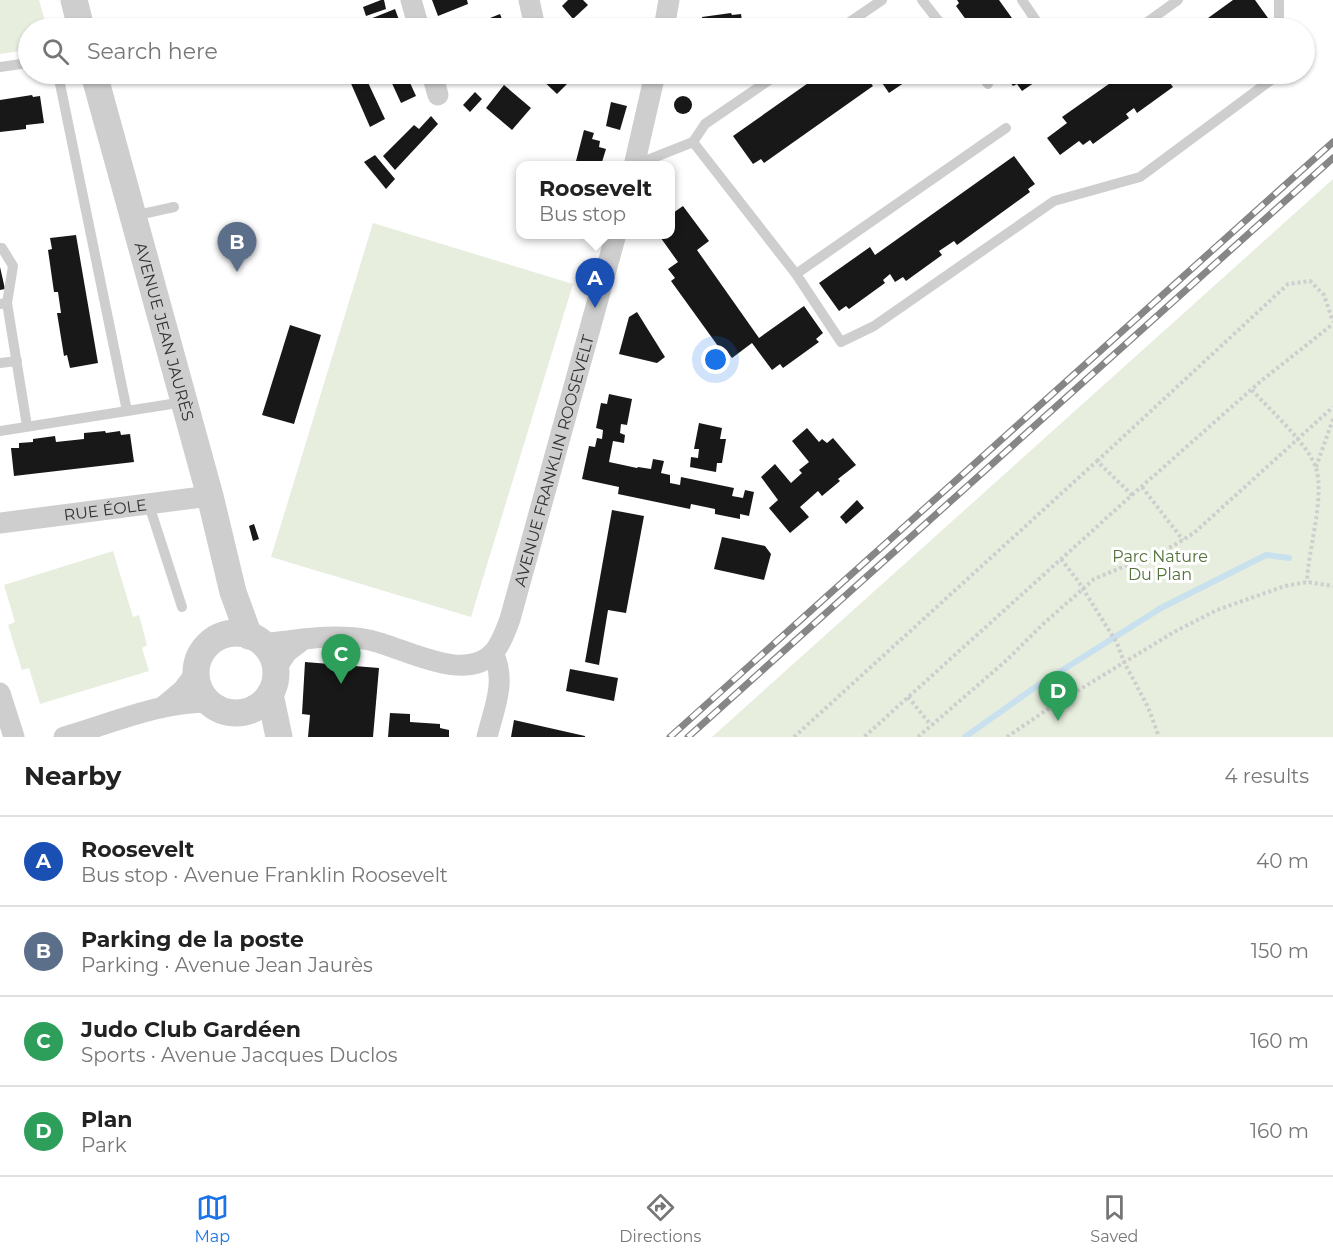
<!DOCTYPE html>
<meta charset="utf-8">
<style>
:root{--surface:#fff;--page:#f2f2f2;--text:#222;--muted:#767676;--line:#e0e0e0;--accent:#1a73e8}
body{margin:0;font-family:Montserrat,sans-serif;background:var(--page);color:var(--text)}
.you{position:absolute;left:716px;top:360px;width:21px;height:21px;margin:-15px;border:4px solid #fff;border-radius:50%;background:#1a73e8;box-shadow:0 0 0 9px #1a73e833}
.badge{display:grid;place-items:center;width:39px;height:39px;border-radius:50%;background:var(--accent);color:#fff;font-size:20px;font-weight:700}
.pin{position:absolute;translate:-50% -50px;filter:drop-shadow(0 2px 3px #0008)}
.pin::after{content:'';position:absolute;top:32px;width:21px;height:18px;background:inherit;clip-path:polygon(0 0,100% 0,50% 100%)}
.popup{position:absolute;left:516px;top:161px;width:159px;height:78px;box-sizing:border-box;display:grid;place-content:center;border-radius:12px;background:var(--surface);filter:drop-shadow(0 2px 4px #0005);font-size:20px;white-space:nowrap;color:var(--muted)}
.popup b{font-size:22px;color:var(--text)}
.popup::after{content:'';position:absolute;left:50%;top:100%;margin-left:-12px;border:12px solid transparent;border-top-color:var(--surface)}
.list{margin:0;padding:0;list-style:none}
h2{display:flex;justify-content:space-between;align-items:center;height:78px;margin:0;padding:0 24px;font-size:26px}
h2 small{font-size:20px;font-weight:400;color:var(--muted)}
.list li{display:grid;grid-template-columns:39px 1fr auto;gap:18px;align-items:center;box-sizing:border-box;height:90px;padding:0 24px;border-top:2px solid var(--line)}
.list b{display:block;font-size:22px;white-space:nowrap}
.list p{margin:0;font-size:20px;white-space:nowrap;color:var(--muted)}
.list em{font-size:20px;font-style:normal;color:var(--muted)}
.icon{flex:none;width:33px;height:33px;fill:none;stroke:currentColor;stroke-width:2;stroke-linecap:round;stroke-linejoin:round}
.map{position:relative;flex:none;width:1333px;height:737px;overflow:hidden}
.search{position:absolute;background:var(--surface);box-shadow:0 2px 4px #0004;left:18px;right:18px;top:18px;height:66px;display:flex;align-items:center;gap:15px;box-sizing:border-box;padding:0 21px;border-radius:33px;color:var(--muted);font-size:22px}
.sheet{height:438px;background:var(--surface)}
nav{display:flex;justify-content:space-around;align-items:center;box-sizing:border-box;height:84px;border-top:2px solid var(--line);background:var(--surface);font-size:16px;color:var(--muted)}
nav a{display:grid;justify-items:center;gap:3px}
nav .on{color:var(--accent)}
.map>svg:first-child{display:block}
.green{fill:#e7eede}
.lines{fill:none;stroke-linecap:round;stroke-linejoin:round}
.stream{stroke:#c9e0ef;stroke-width:6}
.building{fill:#181818}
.path{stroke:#cecece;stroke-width:4;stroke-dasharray:3 3;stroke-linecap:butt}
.service{stroke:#cecece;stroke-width:10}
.minor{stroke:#cecece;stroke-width:21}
.tertiary{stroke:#cecece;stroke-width:27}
.rail-casing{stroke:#868686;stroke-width:7}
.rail{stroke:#fff;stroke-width:4.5;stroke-dasharray:14;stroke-linecap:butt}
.labels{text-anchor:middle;stroke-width:6;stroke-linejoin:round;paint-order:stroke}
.street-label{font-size:16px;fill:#313131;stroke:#fff}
.park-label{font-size:16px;fill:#537139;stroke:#fff}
</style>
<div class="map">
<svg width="1333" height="737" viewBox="0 0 1333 737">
<rect width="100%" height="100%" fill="#fff"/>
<g class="green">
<path d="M0 0H39L47 28H28V50L0 54Z"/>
<path d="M1333 179V737H712Z"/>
<path d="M373 223 573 284 471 617 271 557Z"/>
<path d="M113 551 133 617 139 615 147 645 142 648 149 671 40 704 29 668 22 670 8 625 15 622 4 585Z"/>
</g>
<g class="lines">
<path class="stream" d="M965 737 1034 688 1161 608 1266 555 1289 558"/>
</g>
<g class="building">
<path d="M381 0H384L386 9 366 16 363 7Z"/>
<path d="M432 0H467L468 4 438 16Z"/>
<path d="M568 0H583L588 5 573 19 562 6Z"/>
<path d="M957 0H999L1019 28H972L956 6 959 3Z"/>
<path d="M1233 0H1255L1268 18 1260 24 1263 27 1186 28 1194 22 1197 26Z"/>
<path d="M395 9 402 28H374L370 19Z"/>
<path d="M731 13 732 15 741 14 743 28H703L702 17Z"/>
<path d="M500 14 504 24 507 23 509 28H465Z"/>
<path d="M360 74H364L385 119 370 127 349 79Z"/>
<path d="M400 74H406L416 96 401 103 390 79Z"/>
<path d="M536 74H569L567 84 557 94Z"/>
<path d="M594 74H621L619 81Z"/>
<path d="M821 74H917L889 93 878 77 870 82 873 86 764 163 761 159 753 164 733 136Z"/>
<path d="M1004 74H1047L1022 91 1017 84 1013 86Z"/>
<path d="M1123 74H1192L1181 82 1178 77 1170 83 1173 87 1137 113 1134 108 1126 114 1129 118 1093 144 1090 140 1083 145 1079 141 1060 155 1047 138 1067 123 1062 117Z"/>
<path d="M504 85 531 108 512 130 486 108Z"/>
<path d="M475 92 482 99 470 112 463 105Z"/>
<path d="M32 95 33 97 40 96 44 123 26 125V129L0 132V100Z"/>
<circle cx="683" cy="105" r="9"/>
<path d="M611 102 627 106 620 130 606 126Z"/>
<path d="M431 116 438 124 395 170 383 156 414 125 419 129Z"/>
<path d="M584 130 594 133 592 139 600 141 599 147 606 149 602 162H599L598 165H575Z"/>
<path d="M375 155 395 179 386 189 364 162Z"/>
<path d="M1014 156 1035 184 1028 189 1030 192 957 245 954 241 939 251 942 255 906 281 903 277 895 282 890 274 883 280 885 283 849 309 846 306 839 311 819 283 870 247 875 255Z"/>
<path d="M683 206 709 241 697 250 759 338 804 306 823 333 816 339 819 342 783 368 780 364 772 370 752 343 732 358 726 350 723 353 671 281 675 278 668 269 678 262 658 234H670V215Z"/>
<path d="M76 235 98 363 70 368 67 355 64 356 57 313H61L58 292H54L48 250 52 249 50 238Z"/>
<path d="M0 267 5 289 0 290Z"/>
<path d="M637 312 665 357 657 363 619 354 629 317Z"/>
<path d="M290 325 321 335 294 424 262 415Z"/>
<path d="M609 394 632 399 627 425 621 424 620 433 625 435 624 443 613 441 609 462 637 468 638 467 651 469 653 459 664 461 661 473 670 475V483L680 485 681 477 734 488 732 496 743 498 745 490 754 492 749 516 740 514V519L715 514V509L691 504 690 509 618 494 619 487 582 479 589 446 595 447 597 438 602 439 603 430 596 428 601 403 607 404Z"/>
<path d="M699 423 722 428 720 439H726L722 463H717L716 472 690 467 691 457 698 458 699 449H694Z"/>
<path d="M807 428 819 442 822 439 827 443 833 438 856 465 838 479 840 481 822 496 818 491 800 507 809 517 790 533 769 508 778 500 761 477 775 464 791 483 802 473 799 470 809 462 792 441Z"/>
<path d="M105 431 106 433 120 431 121 435 130 434 134 462 14 476 11 448H19V443L33 442V439L55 436 56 442 84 439V433Z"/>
<path d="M857 500 864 508 846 524 840 517Z"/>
<path d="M612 510 644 516 626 613 608 610 599 665 585 662Z"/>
<path d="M254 524 259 539 253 541 249 526Z"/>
<path d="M722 537 765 546 771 554 764 580 714 569Z"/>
<path d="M305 662 379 668 373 737H308L310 715 302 714Z"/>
<path d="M570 669 618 678 614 701 566 691Z"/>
<path d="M390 713 410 714V722L440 724V728L449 730V737H388Z"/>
<path d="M514 720 585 736V737H511Z"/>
</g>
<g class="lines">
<g class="path">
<path d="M1252 390C1268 408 1309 445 1316 468 1325 499 1308 549 1307 582"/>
<path d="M1097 461 1288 284 1310 281 1324 295 1333 322"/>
<path d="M1316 467 1333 419"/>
<path d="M1142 487 1183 540"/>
<path d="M1132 495 1261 381 1333 324"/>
<path d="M1061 559 1078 581 1117 643 1124 662 1148 707 1159 737"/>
<path d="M908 697 931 725"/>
<path d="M794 737 1097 461 1132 495 864 737"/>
<path d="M918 737 1008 659 1041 626 1094 579 1173 546 1194 533 1333 407"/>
<path d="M1007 737 1051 707 1174 632 1217 610 1285 586 1307 582 1333 586"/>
</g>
<g class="service">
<path d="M922 0 944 28"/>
<path d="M1022 0 1041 28"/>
<path d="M1279 0V28"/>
<path d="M841 28 882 0"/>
<path d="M1139 28 1178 0"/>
<path d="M0 67 28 63"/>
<path d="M58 74 127 411"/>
<path d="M980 74 988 84"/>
<path d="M1070 74 1072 76 1076 74"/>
<path d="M693 142 705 124 778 74"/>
<path d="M635 165 693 142 796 274 1006 128"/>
<path d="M133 216 174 207"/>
<path d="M0 248H2L13 266 7 303"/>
<path d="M796 274 841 342 874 326 1054 201 1140 177 1279 74"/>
<path d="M0 304 7 303 27 426"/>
<path d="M0 363 17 361"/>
<path d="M0 431 184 402"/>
<path d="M149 505 182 607"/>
</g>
<g class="minor">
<path d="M411 0 419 28"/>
<path d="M529 0 533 18"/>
<path d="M664 28 669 0"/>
<path d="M432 74 438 95"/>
<path d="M634 166 655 74"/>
<path id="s1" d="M0 523 210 496"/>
<path id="s2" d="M263 644C298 640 334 633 369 640 403 647 465 685 494 652 502 642 506 630 510 619L616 234"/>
<path d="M276 668 287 652 304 639"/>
<path d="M0 693 14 737"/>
<path d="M165 705 183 690 196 673"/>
<path d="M64 737C113 723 158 702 209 702"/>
<path d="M487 737C494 708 507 681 493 653"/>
</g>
<g class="tertiary">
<path d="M74 0 81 28"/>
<path id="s3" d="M94 74 210 496 233 592 249 636"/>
<circle cx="236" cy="673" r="40"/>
<path d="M270 694 279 737"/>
</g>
<g class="rail-casing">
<g id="rail">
<path d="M670 737 1333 142"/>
<path d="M688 737 1333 158"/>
</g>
</g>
<use href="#rail" class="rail"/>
</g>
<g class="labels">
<g class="street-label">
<text dy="6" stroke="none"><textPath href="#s3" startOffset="267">AVENUE JEAN JAURÈS</textPath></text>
<text dy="6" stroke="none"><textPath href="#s2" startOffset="440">AVENUE FRANKLIN ROOSEVELT</textPath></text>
<text dy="6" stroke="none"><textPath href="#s1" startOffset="106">RUE ÉOLE</textPath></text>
</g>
<g class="park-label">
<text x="1160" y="562">Parc Nature<tspan x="1160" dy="18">Du Plan</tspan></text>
</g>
</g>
</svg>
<div class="you"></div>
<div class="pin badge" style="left:595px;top:308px;background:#1a4fb4">A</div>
<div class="popup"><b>Roosevelt</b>Bus stop</div>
<div class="pin badge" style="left:237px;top:272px;background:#5c6f8a">B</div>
<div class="pin badge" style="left:341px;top:684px;background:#2e9e5b">C</div>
<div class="pin badge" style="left:1058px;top:721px;background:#2e9e5b">D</div>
<div class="search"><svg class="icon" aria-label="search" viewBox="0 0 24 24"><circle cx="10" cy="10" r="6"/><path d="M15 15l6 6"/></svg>Search here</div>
</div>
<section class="sheet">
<h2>Nearby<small>4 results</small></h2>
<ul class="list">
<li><span class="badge" style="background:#1a4fb4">A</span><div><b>Roosevelt</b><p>Bus stop · Avenue Franklin Roosevelt</p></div><em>40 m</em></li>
<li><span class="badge" style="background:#5c6f8a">B</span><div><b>Parking de la poste</b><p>Parking · Avenue Jean Jaurès</p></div><em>150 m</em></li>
<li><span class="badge" style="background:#2e9e5b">C</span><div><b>Judo Club Gardéen</b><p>Sports · Avenue Jacques Duclos</p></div><em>160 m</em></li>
<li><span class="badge" style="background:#2e9e5b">D</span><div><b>Plan</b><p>Park</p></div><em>160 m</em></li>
</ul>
</section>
<nav>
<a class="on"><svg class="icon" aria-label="map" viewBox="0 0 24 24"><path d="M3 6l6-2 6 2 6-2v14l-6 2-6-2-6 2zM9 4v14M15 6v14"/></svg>Map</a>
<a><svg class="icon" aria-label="directions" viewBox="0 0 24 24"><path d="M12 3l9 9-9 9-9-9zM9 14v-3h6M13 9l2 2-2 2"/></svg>Directions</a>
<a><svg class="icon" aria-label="saved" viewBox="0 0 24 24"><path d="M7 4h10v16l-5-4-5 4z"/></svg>Saved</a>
</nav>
